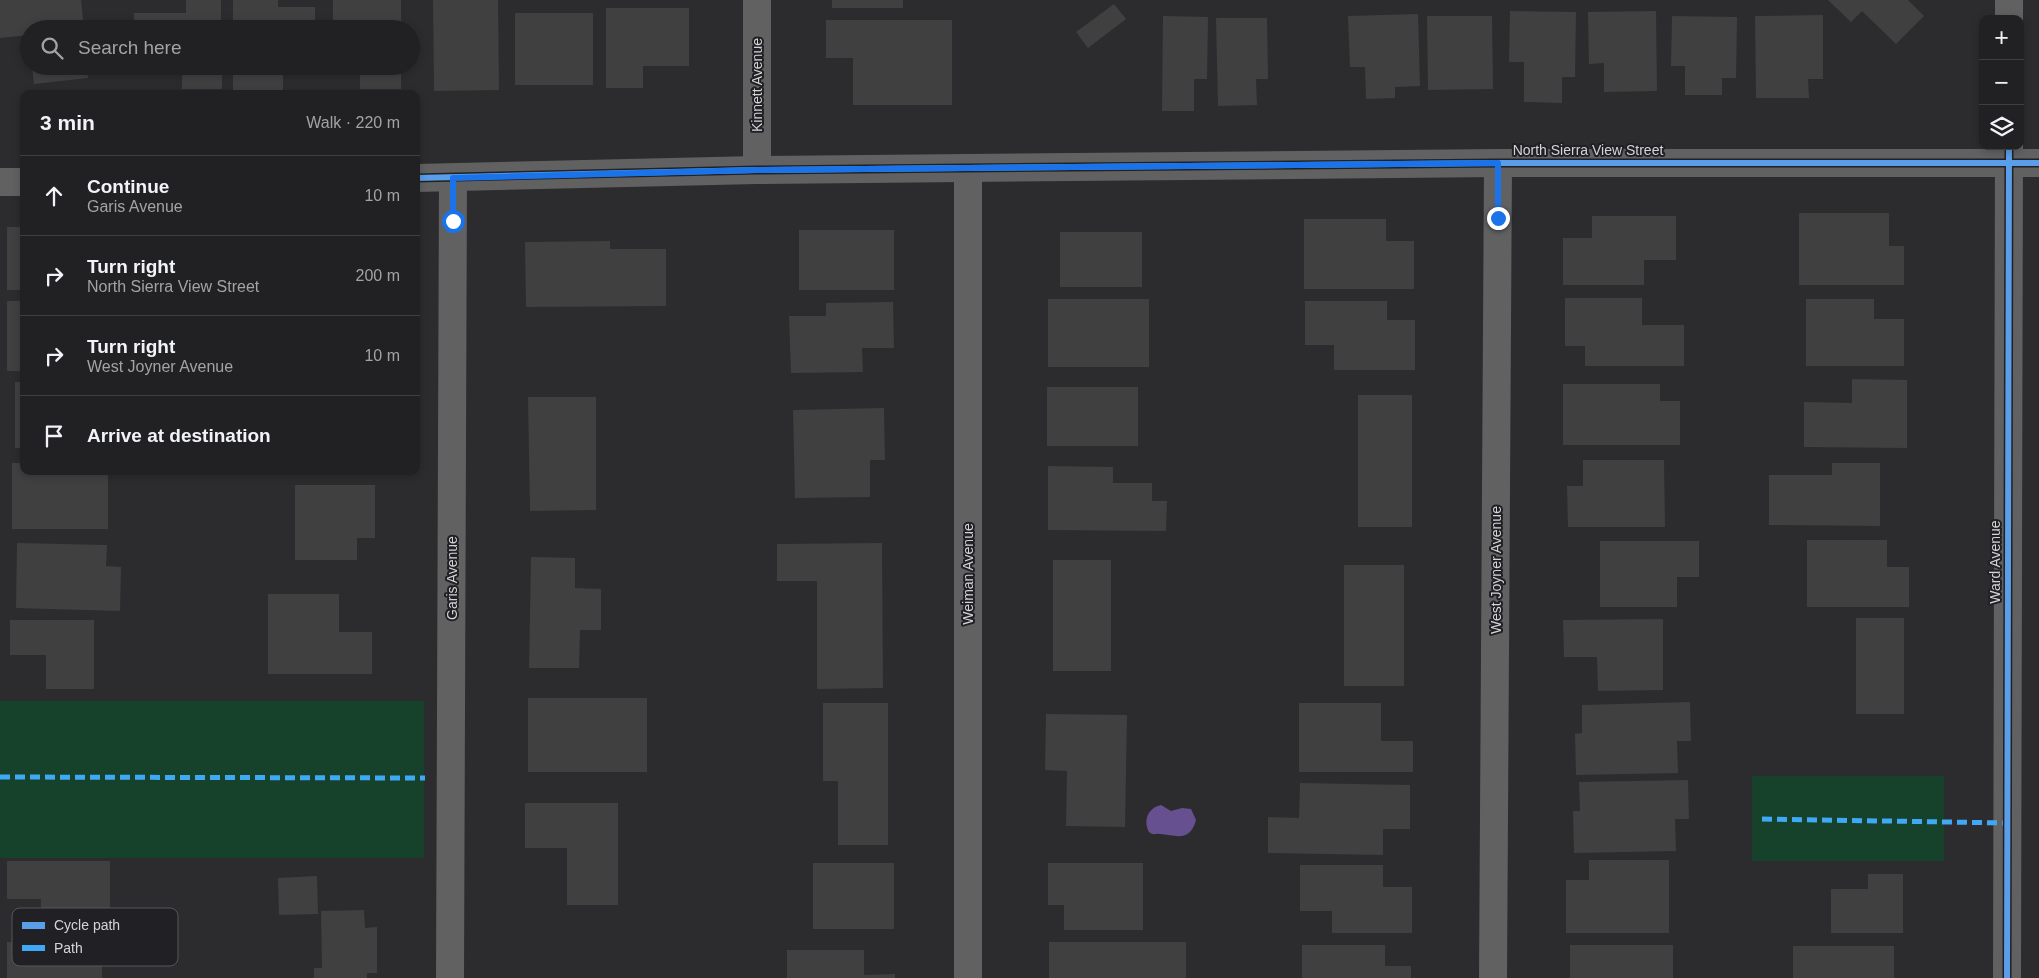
<!DOCTYPE html>
<meta charset="utf-8">
<style>
:root{--surface:#212022;--page:#2d2d2f;--text:#f1f3f6;--muted:#a2a3a5;--line:#3e3e40}
body{margin:0;font-family:Arial,sans-serif;background:var(--page);color:var(--text)}
.controls{position:absolute;right:15px;top:15px;display:grid;overflow:hidden;border-radius:10px;box-shadow:0 2px 8px #0003}
.controls button{width:45px;height:45px;display:grid;place-items:center;padding:0;border:0;border-bottom:1px solid var(--line);background:var(--surface);color:var(--text);font:25px sans-serif}
.stop{position:absolute;width:15px;height:15px;margin:-11px;border:4px solid #1a73e8;border-radius:50%;background:#fff}
.stop.end{background:#1a73e8;border-color:#fff;box-shadow:0 1px 5px #0008}
.list{margin:0;padding:0;list-style:none}
h2{display:flex;justify-content:space-between;align-items:center;height:65px;margin:0;padding:0 20px;font-size:21px}
h2 small{font-size:16px;font-weight:400;color:var(--muted)}
.list li{display:grid;grid-template-columns:32px 1fr auto;gap:15px;align-items:center;box-sizing:border-box;height:80px;padding:0 20px;border-top:1px solid var(--line)}
.list b{display:block;font-size:19px;white-space:nowrap}
.list p{margin:0;font-size:16px;white-space:nowrap;color:var(--muted)}
.list em{font-size:16px;font-style:normal;color:var(--muted)}
.icon{flex:none;width:28px;height:28px;fill:none;stroke:currentColor;stroke-width:2;stroke-linecap:round;stroke-linejoin:round}
.map{position:relative;flex:none;width:2039px;height:978px;overflow:hidden}
.search{position:absolute;background:var(--surface);box-shadow:0 2px 8px #0003;left:20px;top:20px;width:400px;height:55px;display:flex;align-items:center;gap:12px;box-sizing:border-box;padding:0 18px;border-radius:28px;color:var(--muted);font-size:19px}
.panel{position:absolute;background:var(--surface);box-shadow:0 2px 8px #0003;left:20px;top:90px;width:400px;height:385px;border-radius:10px}
.map>svg:first-child{display:block}
.green{fill:#16412a}
.water{fill:#675090}
.building{fill:#404041}
.lines{fill:none;stroke-linecap:round;stroke-linejoin:round}
.minor{stroke:#616161;stroke-width:28}
.tertiary{stroke:#616161;stroke-width:28}
.quiet{stroke:#3fa9f5;stroke-width:5;stroke-dasharray:10 5;stroke-linecap:butt}
.cycleway-casing{stroke:#212024;stroke-width:9}
.cycleway{stroke:#5a9eea;stroke-width:6}
.route{stroke:#1a73e8;stroke-width:6}
.labels{text-anchor:middle;stroke-width:4;stroke-linejoin:round;paint-order:stroke}
.street-label{font-size:14px;fill:#d4d3d6;stroke:#212024}
.key{fill:#212024;stroke:#575659;stroke-width:1}
.key-label{font-size:14px;fill:#d4d3d6}
</style>
<div class="map">
<svg width="2039" height="978" viewBox="0 0 2039 978">
<rect width="100%" height="100%" fill="#2c2b2d"/>
<g class="green">
<rect x="0" y="701" width="424" height="157"/>
<rect x="1752" y="776" width="192" height="85"/>
</g>
<path class="water" d="M1161 805 1171 811 1182 808 1191 809 1196 820C1190 843 1175 835 1160 834 1155 833 1154 836 1149 832 1143 820 1148 808 1161 805Z"/>
<g class="building">
<path d="M0 0H81L84 29H29V35L0 38Z"/>
<path d="M186 0H221V29H134V13H186Z"/>
<path d="M233 0H278V7H315V29H233Z"/>
<rect x="333" y="0" width="68" height="29"/>
<path d="M433 0H498L499 90 434 91Z"/>
<rect x="832" y="0" width="71" height="8"/>
<path d="M1828 0H1908L1924 16 1896 44 1862 11 1851 22Z"/>
<path d="M1114 4 1126 19 1088 48 1076 32Z"/>
<path d="M606 8H689V66H643V88H606Z"/>
<path d="M1510 11 1576 12 1575 77H1562V103L1524 102V62H1509Z"/>
<path d="M1656 11 1657 91 1604 92V63L1589 64 1588 12Z"/>
<rect x="515" y="13" width="78" height="72"/>
<path d="M1418 14 1420 86 1395 87V98L1366 99 1365 67H1350L1348 16Z"/>
<path d="M1823 15V79H1808L1809 98H1756L1755 16Z"/>
<path d="M1163 16 1208 17 1207 79H1194V111H1162Z"/>
<path d="M1427 16H1492L1493 89 1428 90Z"/>
<path d="M1672 16 1737 17 1736 78H1722V95H1685V66H1671Z"/>
<path d="M1216 18H1267L1268 79H1256L1257 105 1218 106Z"/>
<path d="M826 20H952V105H853V58H826Z"/>
<path d="M32 66H87L88 78 34 84Z"/>
<rect x="182" y="66" width="40" height="23"/>
<rect x="233" y="66" width="50" height="24"/>
<rect x="360" y="66" width="41" height="23"/>
<path d="M1799 213H1889V246H1904V285H1799Z"/>
<path d="M1592 216H1676V260H1644V285H1563V238H1592Z"/>
<path d="M1304 219H1386V241H1414V289H1304Z"/>
<rect x="7" y="227" width="17" height="63"/>
<rect x="799" y="230" width="95" height="60"/>
<rect x="1060" y="232" width="82" height="55"/>
<path d="M610 241V249H666V306L526 307 525 242Z"/>
<path d="M1565 298H1642V325H1684V366H1585V346H1565Z"/>
<rect x="1048" y="299" width="101" height="68"/>
<path d="M1806 299H1874V319H1904V366H1806Z"/>
<rect x="7" y="301" width="17" height="70"/>
<path d="M1305 301H1387V320H1415V370H1334V345H1305Z"/>
<path d="M893 302 894 348H862L863 372 791 373 789 316H826V303Z"/>
<path d="M1852 379 1907 380V448L1804 447V402L1852 403Z"/>
<rect x="15" y="382" width="9" height="66"/>
<path d="M1563 384H1660V401H1680V445H1563Z"/>
<rect x="1047" y="387" width="91" height="59"/>
<rect x="1358" y="395" width="54" height="132"/>
<path d="M528 397H596V510L530 511Z"/>
<path d="M884 408 885 460H870V497L795 498 793 410Z"/>
<path d="M1583 460H1664L1665 527H1568L1567 486H1583Z"/>
<path d="M12 463H24V471H108V529H12Z"/>
<path d="M1832 463H1880V526L1769 525V475H1832Z"/>
<path d="M1048 466 1113 467V483H1152V501H1167L1166 531 1048 530Z"/>
<path d="M295 485H375V538H357V560H295Z"/>
<path d="M1807 540H1887V567H1909V607H1807Z"/>
<path d="M1600 541H1699V577H1677V607H1600Z"/>
<path d="M17 543 107 545 106 566 121 567 120 611 16 608Z"/>
<path d="M882 543 883 688 817 689V581H777V544Z"/>
<path d="M531 557 575 558V588L601 589V630H580L579 668H529Z"/>
<rect x="1053" y="560" width="58" height="111"/>
<rect x="1344" y="565" width="60" height="121"/>
<path d="M268 594H339V632H372V674H268Z"/>
<rect x="1856" y="618" width="48" height="96"/>
<path d="M1663 619V690L1598 691 1597 657H1564L1563 620Z"/>
<path d="M10 620H94V689H46V655H10Z"/>
<rect x="528" y="698" width="119" height="74"/>
<path d="M1690 702 1691 741H1677L1678 773 1576 775 1575 734 1582 733V705Z"/>
<path d="M823 703H888V845H838V781H823Z"/>
<path d="M1299 703H1381V741H1413V772H1299Z"/>
<path d="M1046 714 1127 715 1125 827 1066 826 1067 771 1045 770Z"/>
<path d="M1688 780 1689 819H1675L1676 851 1574 853 1573 811H1580L1579 782Z"/>
<path d="M1300 783 1410 785V829H1383V855L1268 853V817L1299 818Z"/>
<path d="M525 803H618V905H567V848H525Z"/>
<path d="M1589 860H1669V933H1566V880H1589Z"/>
<path d="M7 861H110V930H41V899H7Z"/>
<rect x="813" y="863" width="81" height="66"/>
<path d="M1048 863H1143V930H1064V905H1048Z"/>
<path d="M1300 865H1383V887H1412V933H1332V911H1300Z"/>
<path d="M1868 874H1903V933H1831V889H1868Z"/>
<path d="M317 876 318 914 279 915 278 878Z"/>
<path d="M364 910 365 928 377 927V973H367V978H314V968H322L321 911Z"/>
<rect x="7" y="942" width="95" height="36"/>
<rect x="1049" y="942" width="137" height="36"/>
<path d="M1302 945H1385V966H1411V978H1302Z"/>
<rect x="1570" y="945" width="103" height="33"/>
<rect x="1793" y="946" width="101" height="32"/>
<path d="M787 950H864V975L895 974V978H787Z"/>
</g>
<g class="lines">
<g class="minor">
<path d="M757 0V170"/>
<path d="M416 178 757 170 1498 163H2039"/>
<path d="M0 182H24"/>
<path d="M450 978 453 178"/>
<path d="M968 978V169"/>
<path d="M1493 978 1498 163"/>
</g>
<g class="tertiary">
<path d="M2009 19V0"/>
<path d="M2007 978 2009 146"/>
</g>
<g class="quiet">
<path d="M0 777 425 778"/>
<path d="M1762 819 2007 823"/>
</g>
<g class="cycleway-casing">
<g id="cycleway">
<path d="M416 178 757 170 1498 163H2039"/>
<path d="M2007 978 2009 146"/>
</g>
</g>
<use href="#cycleway" class="cycleway"/>
</g>
<g class="lines">
<path class="route" d="M453 221V178L757 170 1498 163V218"/>
</g>
<g class="labels">
<g class="street-label">
<text transform="translate(757 85) rotate(-90)" y="5">Kinnett Avenue</text>
<text x="1588" y="155">North Sierra View Street</text>
<text transform="translate(1995 562) rotate(-90)" y="5">Ward Avenue</text>
<text transform="translate(1496 570) rotate(-90)" y="5">West Joyner Avenue</text>
<text transform="translate(968 574) rotate(-90)" y="5">Weiman Avenue</text>
<text transform="translate(452 578) rotate(-90)" y="5">Garis Avenue</text>
</g>
</g>
<rect x="12" y="908" width="166" height="58" rx="8" class="key"/>
<rect x="22" y="922" width="23" height="7" fill="#5a9eea"/>
<rect x="22" y="945" width="23" height="6" fill="#3fa9f5"/>
<g class="key-label">
<text x="54" y="930">Cycle path</text>
<text x="54" y="953">Path</text>
</g>
</svg>
<div class="controls">
<button>+</button>
<button>−</button>
<button><svg class="icon" aria-label="layers" viewBox="0 0 24 24"><path d="M12 4l9 5-9 5-9-5zM3 14l9 5 9-5"/></svg></button>
</div>
<div class="stop" style="left:453px;top:221px"></div>
<div class="stop end" style="left:1498px;top:218px"></div>
<div class="search"><svg class="icon" aria-label="search" viewBox="0 0 24 24"><circle cx="10" cy="10" r="6"/><path d="M15 15l6 6"/></svg>Search here</div>
<section class="panel">
<h2>3 min<small>Walk · 220 m</small></h2>
<ul class="list">
<li><svg class="icon" aria-label="ahead" viewBox="0 0 24 24"><path d="M12 20V5M6 11l6-6 6 6"/></svg><div><b>Continue</b><p>Garis Avenue</p></div><em>10 m</em></li>
<li><svg class="icon" aria-label="right" viewBox="0 0 24 24"><path d="M7 20v-9h11M14 6l5 5-5 5"/></svg><div><b>Turn right</b><p>North Sierra View Street</p></div><em>200 m</em></li>
<li><svg class="icon" aria-label="right" viewBox="0 0 24 24"><path d="M7 20v-9h11M14 6l5 5-5 5"/></svg><div><b>Turn right</b><p>West Joyner Avenue</p></div><em>10 m</em></li>
<li><svg class="icon" aria-label="arrive" viewBox="0 0 24 24"><path d="M6 21V4h12l-3 4 3 4H6"/></svg><div><b>Arrive at destination</b></div></li>
</ul>
</section>
</div>
